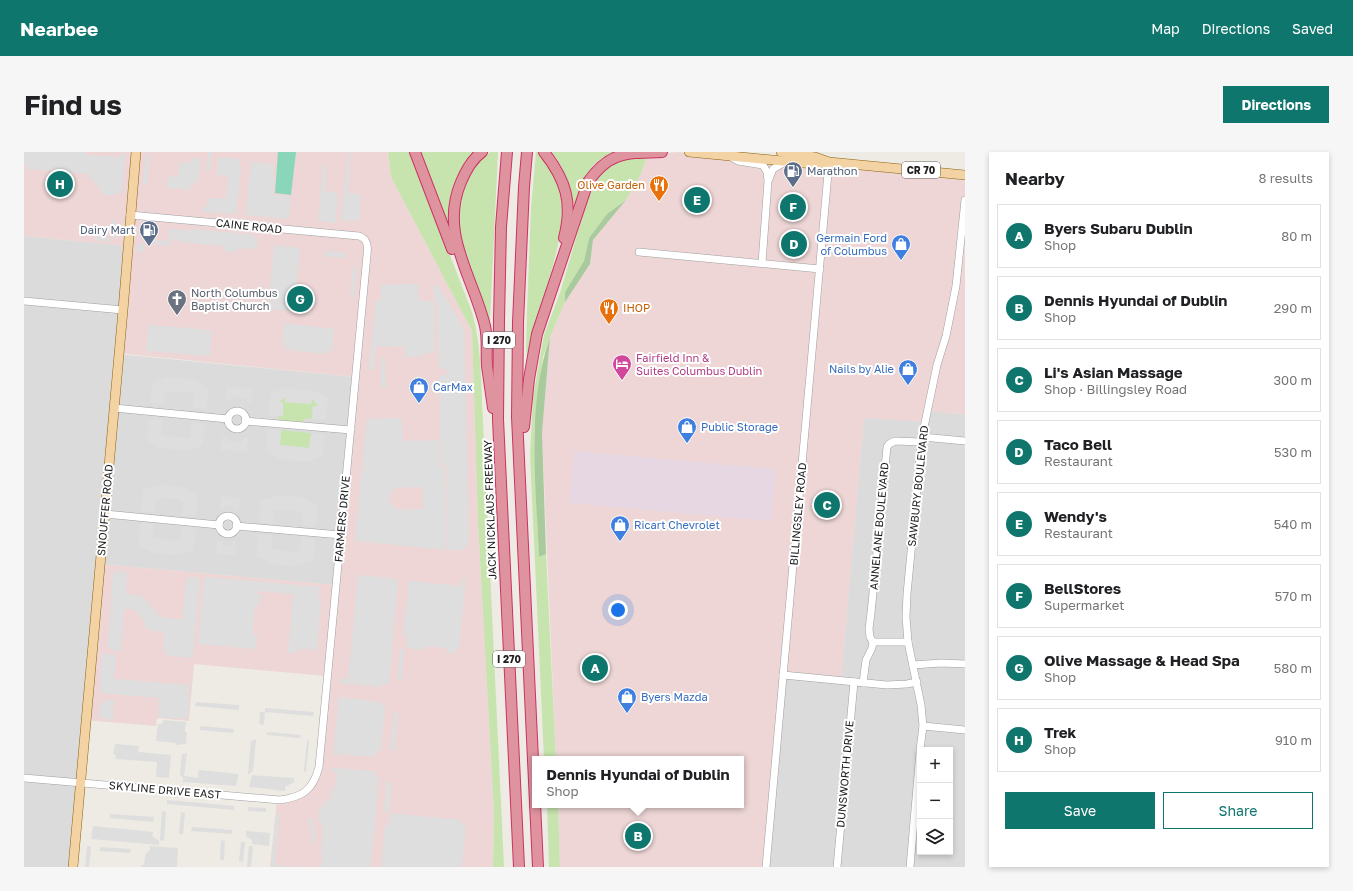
<!DOCTYPE html>
<meta charset="utf-8">
<style>
:root{--surface:#fff;--page:#f6f6f6;--text:#202124;--muted:#757577;--line:#e0e0e0;--accent:#0f766e}
body{margin:0;font-family:"Golos Text",sans-serif;background:var(--page);color:var(--text)}
.controls{position:absolute;right:12px;bottom:12px;display:grid;overflow:hidden;border-radius:0px;box-shadow:0 2px 6px #0003}
.controls button{width:36px;height:36px;display:grid;place-items:center;padding:0;border:0;border-bottom:1px solid var(--line);background:var(--surface);color:var(--text);font:20px sans-serif}
.you{position:absolute;left:594px;top:458px;width:14px;height:14px;margin:-10px;border:3px solid #fff;border-radius:50%;background:#1a73e8;box-shadow:0 0 0 6px #1a73e833}
.badge{display:grid;place-items:center;width:26px;height:26px;border-radius:50%;background:var(--accent);color:#fff;font-size:13px;font-weight:700}
.pin{position:absolute;translate:-50% -50%;border:2px solid #fff;box-shadow:0 1px 4px #0006}
.popup{position:absolute;left:508px;top:604px;width:212px;height:52px;box-sizing:border-box;display:grid;place-content:center;border-radius:0px;background:var(--surface);filter:drop-shadow(0 1px 3px #0005);font-size:13px;white-space:nowrap;color:var(--muted)}
.popup b{font-size:15px;color:var(--text)}
.popup::after{content:'';position:absolute;left:50%;top:100%;margin-left:-8px;border:8px solid transparent;border-top-color:var(--surface)}
.list{margin:0;padding:0;list-style:none}
h2{display:flex;justify-content:space-between;align-items:center;height:52px;margin:0;padding:0 16px;font-size:17px}
h2 small{font-size:13px;font-weight:400;color:var(--muted)}
.list li{display:grid;grid-template-columns:26px 1fr auto;gap:12px;align-items:center;box-sizing:border-box;height:64px;margin:0 8px 8px;padding:0 8px;border:1px solid var(--line);border-radius:0px}
.list b{display:block;font-size:15px;white-space:nowrap}
.list p{margin:0;font-size:13px;white-space:nowrap;color:var(--muted)}
.list em{font-size:13px;font-style:normal;color:var(--muted)}
.actions{display:flex;gap:8px;padding:12px 16px}
.actions a{flex:1;padding:9px 0;border:1px solid var(--accent);border-radius:0px;text-align:center;font-size:14px;color:var(--accent)}
.actions .main{background:var(--accent);color:#fff}
.icon{flex:none;width:22px;height:22px;fill:none;stroke:currentColor;stroke-width:2;stroke-linecap:round;stroke-linejoin:round}
.map{position:relative;flex:none;width:941px;height:715px;overflow:hidden;border-radius:0px}
header{display:flex;align-items:center;gap:24px;box-sizing:border-box;height:56px;padding:0 20px;background:var(--accent);color:#fff}
header strong{font-size:19px}
nav{display:flex;gap:22px;margin-inline-start:auto;font-size:14px}
.intro{display:flex;align-items:center;justify-content:space-between;box-sizing:border-box;height:96px;padding:0 24px}
h1{margin:0;font-size:28px}
.button{padding:10px 18px;border-radius:0px;background:var(--accent);color:#fff;font-size:14px;font-weight:700}
main{display:flex;gap:24px;padding:0 24px}
aside{flex:1;background:var(--surface);border-radius:0px;box-shadow:0 2px 6px #0003}
.map>svg:first-child{display:block}
.residential{fill:#dcdbdb;fill-rule:evenodd}
.commercial{fill:#edd6d5}
.industrial{fill:#e6d7e3}
.grass{fill:#c8e4ae}
.forest{fill:#a9ca9d}
.pitch{fill:#89d6ba}
.parking{fill:#dedede;fill-rule:evenodd}
.lines{fill:none;stroke-linecap:round;stroke-linejoin:round}
.minor-casing{stroke:#9f9f9f;stroke-width:8}
.major-casing{stroke:#8a630d;stroke-width:10}
.highway-casing{stroke:#ca3364;stroke-width:12}
.minor{stroke:#fff;stroke-width:7}
.major{stroke:#f3d2a4;stroke-width:9}
.highway{stroke:#df939f;stroke-width:10}
.labels{text-anchor:middle;stroke-width:4;stroke-linejoin:round;paint-order:stroke}
.shield{fill:#fff;stroke:#626262;stroke-width:1}
.shield-label{font-size:10px;font-weight:bold;fill:#1e1e1e}
.service-label{font-size:11px;fill:#4e5e75;stroke:#fff;text-anchor:start}
.food-label{font-size:11px;fill:#c56008;stroke:#fff;text-anchor:end}
.street-label{font-size:11px;fill:#1e1e1e;stroke:#fff}
.shop-label{font-size:11px;fill:#366cbe;stroke:#fff;text-anchor:start}
.worship-label{font-size:11px;fill:#5b616d;stroke:#fff;text-anchor:start}
.hotel-label{font-size:11px;fill:#b23c85;stroke:#fff;text-anchor:start}
</style>
<header>
<strong>Nearbee</strong>
<nav><a>Map</a><a>Directions</a><a>Saved</a></nav>
</header>
<div class="intro"><h1>Find us</h1><a class="button">Directions</a></div>
<main>
<div class="map">
<svg width="941" height="715" viewBox="0 0 941 715">
<rect width="100%" height="100%" fill="#eeebe4"/>
<g class="residential">
<path d="M0 84 103 94 93 202 331 225 312 433 75 412 48 715H0Z"/>
<path d="M903 259 941 262V715H745L759 523 817 528 840 265 901 270ZM896 598H926V700H896Z"/>
</g>
<g class="commercial">
<path d="M0 0H364L367 25 448 179 454 371 470 662 469 715H246L253 648H264L291 630 302 524 170 512 165 569 133 566 132 574 61 568 75 412 312 433 331 225 93 201 103 94 0 84Z"/>
<path d="M654 0 941 23V262L903 259 901 270 840 266 817 529 759 523 742 715H536L534 653H717V607H532L518 281 526 185 541 150 566 112 569 88 602 48 616 24 624 3Z"/>
</g>
<path class="industrial" d="M550 299 752 317 747 369 545 351Z"/>
<g class="grass">
<path d="M364 0H386L448 160C458 196 457 233 459 270L480 715H469L470 662 454 371 448 179 367 25Z"/>
<path d="M396 0H450C430 21 425 44 424 72H422Z"/>
<path d="M466 0H474L466 169H464C459 144 446 121 439 97 428 62 437 23 466 0Z"/>
<path d="M512 0H514C522 9 532 18 534 30 547 80 522 130 510 177 507 187 506 197 503 207L502 196 503 160 507 56Z"/>
<path d="M528 0H589C582 4 573 8 568 15 560 26 557 43 552 56L550 55C546 34 541 17 528 0Z"/>
<path d="M624 3 616 24 602 48 583 62 565 86 560 109 541 140V150L526 185 519 205 510 279 511 316 515 405 522 402 532 607H520L506 303 509 245 520 183 536 141 568 32 586 10Z"/>
<path d="M260 245 261 250 287 252 288 247 292 250 294 254H289L288 267 281 266 279 271 274 269V270L255 269V264H258L256 249Z"/>
<path d="M257 278 287 281 286 296 256 293Z"/>
<path d="M523 653H534L536 715H525Z"/>
</g>
<g class="forest">
<path d="M602 48 569 88 566 112 541 150V140L560 109 565 86 583 62Z"/>
<path d="M526 185 518 281 522 402 515 405C512 332 502 255 526 185Z"/>
</g>
<path class="pitch" d="M254 0H272L267 43 251 41Z"/>
<g class="parking">
<path d="M0 0H61V3L92 5 98 2H101L98 40 88 43H79L75 34H71V29H67L63 22 3 17 4 12H0Z"/>
<path d="M184 0H188L186 19H182Z"/>
<path d="M324 0H327L324 41 337 42 335 69 317 68Z"/>
<path d="M122 3H126L123 32H119Z"/>
<path d="M194 5 215 7 217 17 212 62 178 60V55H183L184 46 202 47 204 24 193 23Z"/>
<path d="M168 6 176 7 175 29 167 33 166 38 143 36 144 24 154 25 156 10 167 11Z"/>
<path d="M227 10 250 12 249 26H251L249 42 267 45 265 67 222 63Z"/>
<path d="M299 14H303L301 39 314 41 312 71 294 69Z"/>
<path d="M88 68H92L91 86 87 85Z"/>
<path d="M145 77 168 79 169 77 230 83V87H234L232 97 214 96V100L200 99V94L156 90V88L148 87 147 94 130 92V88L144 89Z"/>
<path d="M71 84 86 86V90L71 88Z"/>
<path d="M114 91 121 92 120 101 113 100Z"/>
<path d="M250 93 276 96 270 159 244 157Z"/>
<path d="M301 99 322 101V106L300 104Z"/>
<path d="M329 115H333L330 145H326Z"/>
<path d="M394 132 395 149H410L411 201H399V204L381 205V195L352 194 350 218H345L352 148H357V133Z"/>
<path d="M413 132 440 177 445 393H441V398H424L422 313H417L415 224 422 223V217H415L413 150 410 145 409 135Z"/>
<path d="M260 171 310 177 308 198 304 199V202L262 198 261 195 258 193Z"/>
<path d="M125 173 188 178 186 204 122 199Z"/>
<path d="M357 206H361L362 235 357 236Z"/>
<path d="M142 225 172 228 184 236 183 257 169 256 170 241 141 239 140 252 126 251 128 231Z"/>
<path d="M203 235 228 237 227 250H223V246L207 244V249L202 248Z"/>
<path d="M261 236 291 239 304 246 302 268 288 267 289 254H293L294 253 288 247 287 252 261 250V246L260 245 256 249 259 251V264L245 263 247 241Z"/>
<path d="M378 266 379 289 415 288V315H420L423 398 331 389 343 267ZM398 335 399 357H371L370 353H366V341H370V336Z"/>
<path d="M125 267H138L137 283 166 286 168 270 181 272 179 293 164 299 135 296 123 288Z"/>
<path d="M243 277 257 278 256 293 285 296 287 281 301 282 299 303 283 310 255 307 242 299Z"/>
<path d="M199 284 203 285V289L218 290 219 286H224L223 300 197 298Z"/>
<path d="M137 332 159 335 174 343 172 365 158 364 160 350 153 347 138 346 132 347 130 360 117 359 119 337Z"/>
<path d="M255 343 278 345 294 354 292 375 278 374 279 361 272 358H250L249 371H235L237 349Z"/>
<path d="M197 344 216 346 215 359H210V355L201 354 200 358H196Z"/>
<path d="M116 371H130L128 386 150 389 157 388 158 374 172 376 169 399 153 403 130 401 114 394Z"/>
<path d="M234 382 248 383 247 396 254 398 268 400 276 399 277 385 291 386 289 408 271 414 248 412 232 404Z"/>
<path d="M193 388 198 389 197 393 207 394 208 389 212 390 211 403 192 402Z"/>
<path d="M94 418 100 419 99 421H103L102 442 118 444 136 465 158 467 163 425 176 426 169 506 142 504 143 499H139L140 480 124 478 121 474 120 470 112 459 107 457H100L97 499 88 498V496H84L89 420H94Z"/>
<path d="M334 423 374 427 365 532 359 531 358 535 316 531V527H324Z"/>
<path d="M180 425 295 435 294 447H297L293 498 276 497 270 501H264L269 442 233 439 232 442H237L235 454H231L228 482 233 483 232 497 174 492Z"/>
<path d="M438 426H442L435 497H431V501H423V496L402 494 401 498 382 496 383 484 379 483 385 429 437 434Z"/>
<path d="M376 497 380 498 378 528 373 527Z"/>
<path d="M78 501 92 503 90 527 166 533 164 567 134 565 135 546 78 541 76 539 77 529 76 528Z"/>
<path d="M315 545 357 550V553L361 554 357 599H352L351 605 309 602Z"/>
<path d="M86 547H90L89 567 75 566 76 552Z"/>
<path d="M172 550 215 553V558L171 554Z"/>
<path d="M241 556 290 560 289 564 241 560 240 573 235 572 236 560H241Z"/>
<path d="M370 560H374L371 598H366Z"/>
<path d="M139 568 162 570 161 580H163L162 592 152 593V591L132 589 134 572H138Z"/>
<path d="M176 574 210 577 209 581 176 578Z"/>
<path d="M243 580 277 583 276 586 243 583Z"/>
<path d="M232 587 229 619 224 623 227 589Z"/>
<path d="M283 588 285 589 282 620 280 619Z"/>
<path d="M91 592 115 594 114 600 147 603 145 626 132 625 133 610 91 607 92 603 89 602Z"/>
<path d="M163 601 160 624 174 626 175 618 215 622 212 634 159 630V625L156 624 158 602Z"/>
<path d="M308 616 351 619V624H355L347 715H297L298 705 297 700 299 673H297V669H295V655H299V651L306 647V643L311 634 313 620H307Z"/>
<path d="M228 623 270 626V630L261 635V639L225 635Z"/>
<path d="M363 630H368L365 660H360Z"/>
<path d="M143 648 210 654V658L143 652Z"/>
<path d="M224 655 242 656V660L224 659Z"/>
<path d="M138 659 142 660 140 689 136 688Z"/>
<path d="M157 660 161 661 159 682H155Z"/>
<path d="M366 661 437 668V672L442 673 438 715H357L361 673H365Z"/>
<path d="M86 662 130 665 129 670 86 666Z"/>
<path d="M252 662H256L251 713 273 715H247Z"/>
<path d="M287 665 291 676V690H287V677L283 667Z"/>
<path d="M69 674 129 680 128 684 135 689V693L67 687Z"/>
<path d="M168 675 208 678V682L167 679Z"/>
<path d="M222 679 246 681 245 694 228 692V688L222 684Z"/>
<path d="M197 688 201 689 200 708H196Z"/>
<path d="M217 690H221L219 710 215 709Z"/>
<path d="M63 694H67L65 715H61Z"/>
<path d="M126 694 154 696 153 715H117V713H120L121 703 126 698Z"/>
<path d="M225 694H229L227 715H223Z"/>
<path d="M76 695 107 697 106 701 76 699Z"/>
</g>
<g class="lines">
<g class="minor-casing">
<g id="minor">
<path d="M707 5 714 9 739 13 743 20 744 29 738 111"/>
<path d="M745 27 749 17 761 10"/>
<path d="M615 100 796 117"/>
<path d="M0 149 99 158"/>
<path d="M90 256 204 267"/>
<circle cx="213" cy="268" r="9"/>
<path d="M221 269 327 278"/>
<path d="M898 285 941 289"/>
<path d="M81 362 195 373"/>
<circle cx="204" cy="373" r="9"/>
<path d="M212 374 317 383"/>
<path d="M849 490H884"/>
<path d="M889 513 917 511 941 512"/>
<path d="M759 523 863 533 883 532 893 530"/>
<path d="M839 531 842 508 848 496 849 490 846 485 845 477 847 461 863 295 865 292 871 289 897 290"/>
<path d="M899 574 941 578"/>
<path d="M896 598 899 574 897 553 884 490 882 465 883 442 898 285 913 213 922 184 932 134 941 48"/>
<path d="M0 626 256 648C279 645 289 638 295 615L343 103C344 95 344 87 335 84L106 63"/>
<path d="M742 715 805 10"/>
<path d="M813 715 830 530"/>
<path d="M886 715 896 600"/>
</g>
</g>
<g class="major-casing">
<g id="major">
<path d="M665 0 790 12 804 10"/>
<path d="M757 0 791 5 805 10 941 23"/>
<path d="M49 715 99 158 112 0"/>
</g>
</g>
<g class="highway-casing">
<g id="highway">
<path d="M391 0 428 97"/>
<path d="M458 0C448 7 442 18 437 30 415 82 449 124 461 174 464 187 462 201 463 214 465 228 467 242 469 256"/>
<path d="M483 0 477 75 475 168 474 267 495 715"/>
<path d="M503 0 500 35 494 171 493 265 514 715"/>
<path d="M520 0C542 28 549 51 540 86"/>
<path d="M500 275 505 227 513 182 564 30C585 0 601 1 638 0"/>
</g>
</g>
<use href="#minor" class="minor"/>
<use href="#major" class="major"/>
<use href="#highway" class="highway"/>
</g>
<defs>
<g id="fuel-pin" transform="scale(1)"><path d="M0 17L-7.5 6A9.5 9.5 0 1 1 7.5 6Z" fill="#5c6f8a" stroke="#fff"/><path d="M-5.5-6h7V0h2V4h1.3V-2.5L3-4.5l.8-.8L6-3V5H2.5V1h-1V6h-7ZM-4.2-4.7v3.2H.2V-4.7Z" fill="#fff"/></g>
<g id="restaurant-pin" transform="scale(1)"><path d="M0 17L-7.5 6A9.5 9.5 0 1 1 7.5 6Z" fill="#e8710a" stroke="#fff"/><path d="M-5-6h1v4h1v-4h1v4h1v-4h1v5L-1.5 .5V6h-2V.5L-5-1ZM5-6V6H3V1.5H1.5Q1.5-4 5-6Z" fill="#fff"/></g>
<g id="shop-pin" transform="scale(1)"><path d="M0 17L-7.5 6A9.5 9.5 0 1 1 7.5 6Z" fill="#3f7fe0" stroke="#fff"/><path d="M-5-2.5h2.3a2.7 3.5 0 0 1 5.4 0H5L5.5 6h-11ZM-1.5-2.5h3a1.5 2.3 0 0 0-3 0Z" fill="#fff"/></g>
<g id="church-pin" transform="scale(1)"><path d="M0 17L-7.5 6A9.5 9.5 0 1 1 7.5 6Z" fill="#6b7280" stroke="#fff"/><path d="M-1.2-6h2.4v3.5h3.3v2.4h-3.3V6h-2.4V-.1h-3.3v-2.4h3.3Z" fill="#fff"/></g>
<g id="hotel-pin" transform="scale(1)"><path d="M0 17L-7.5 6A9.5 9.5 0 1 1 7.5 6Z" fill="#d1479c" stroke="#fff"/><path d="M-6-4.5h1.5V1H6V5H4.5V3h-9V5H-6ZM-4 0a1.8 1.8 0 1 1 3.6 0ZM.5 0V-2.5h3Q6-2.5 6 0Z" fill="#fff"/></g>
</defs>
<g fill-rule="evenodd">
<use href="#fuel-pin" x="769" y="19"/>
<use href="#restaurant-pin" x="635" y="33"/>
<use href="#fuel-pin" x="125" y="78"/>
<use href="#shop-pin" x="877" y="92"/>
<use href="#church-pin" x="153" y="147"/>
<use href="#restaurant-pin" x="585" y="156"/>
<use href="#hotel-pin" x="598" y="212"/>
<use href="#shop-pin" x="884" y="217"/>
<use href="#shop-pin" x="395" y="235"/>
<use href="#shop-pin" x="663" y="275"/>
<use href="#shop-pin" x="596" y="373"/>
<use href="#shop-pin" x="603" y="545"/>
</g>
<g class="labels">
<g class="shield">
<rect x="878" y="10" width="38" height="16" rx="3"/>
<rect x="459" y="180" width="32" height="16" rx="3"/>
<rect x="469" y="499" width="32" height="16" rx="3"/>
</g>
<g class="shield-label">
<text x="897" y="22">CR 70</text>
<text x="475" y="192">I 270</text>
<text x="485" y="511">I 270</text>
</g>
<g class="service-label">
<text x="783" y="23">Marathon</text>
<text x="111" y="82" text-anchor="end">Dairy Mart</text>
</g>
<g class="food-label">
<text x="621" y="37">Olive Garden</text>
<text x="599" y="160" text-anchor="start">IHOP</text>
</g>
<g class="street-label">
<text transform="translate(225 74) rotate(6)" y="4">CAINE ROAD</text>
<text transform="translate(894 334) rotate(-84)" y="4">SAWBURY BOULEVARD</text>
<text transform="translate(81 358) rotate(-85)" y="4">SNOUFFER ROAD</text>
<text transform="translate(466 358) rotate(-92)" y="4">JACK NICKLAUS FREEWAY</text>
<text transform="translate(774 362) rotate(-85)" y="4">BILLINGSLEY ROAD</text>
<text transform="translate(318 367) rotate(-85)" y="4">FARMERS DRIVE</text>
<text transform="translate(855 374) rotate(-85)" y="4">ANNELANE BOULEVARD</text>
<text transform="translate(821 622) rotate(-85)" y="4">DUNSWORTH DRIVE</text>
<text transform="translate(141 638) rotate(5)" y="4">SKYLINE DRIVE EAST</text>
</g>
<g class="shop-label">
<text x="863" y="90" text-anchor="end">Germain Ford<tspan x="863" dy="13">of Columbus</tspan></text>
<text x="870" y="221" text-anchor="end">Nails by Alie</text>
<text x="409" y="239">CarMax</text>
<text x="677" y="279">Public Storage</text>
<text x="610" y="377">Ricart Chevrolet</text>
<text x="617" y="549">Byers Mazda</text>
</g>
<g class="worship-label">
<text x="167" y="145">North Columbus<tspan x="167" dy="13">Baptist Church</tspan></text>
</g>
<g class="hotel-label">
<text x="612" y="210">Fairfield Inn &amp;<tspan x="612" dy="13">Suites Columbus Dublin</tspan></text>
</g>
</g>
</svg>
<div class="controls">
<button>+</button>
<button>−</button>
<button><svg class="icon" aria-label="layers" viewBox="0 0 24 24"><path d="M12 4l9 5-9 5-9-5zM3 14l9 5 9-5"/></svg></button>
</div>
<div class="you"></div>
<div class="pin badge" style="left:571px;top:516px">A</div>
<div class="pin badge" style="left:614px;top:684px">B</div>
<div class="popup"><b>Dennis Hyundai of Dublin</b>Shop</div>
<div class="pin badge" style="left:803px;top:353px">C</div>
<div class="pin badge" style="left:770px;top:92px">D</div>
<div class="pin badge" style="left:673px;top:48px">E</div>
<div class="pin badge" style="left:769px;top:55px">F</div>
<div class="pin badge" style="left:276px;top:147px">G</div>
<div class="pin badge" style="left:36px;top:32px">H</div>
</div>
<aside>
<h2>Nearby<small>8 results</small></h2>
<ul class="list">
<li><span class="badge">A</span><div><b>Byers Subaru Dublin</b><p>Shop</p></div><em>80 m</em></li>
<li><span class="badge">B</span><div><b>Dennis Hyundai of Dublin</b><p>Shop</p></div><em>290 m</em></li>
<li><span class="badge">C</span><div><b>Li's Asian Massage</b><p>Shop · Billingsley Road</p></div><em>300 m</em></li>
<li><span class="badge">D</span><div><b>Taco Bell</b><p>Restaurant</p></div><em>530 m</em></li>
<li><span class="badge">E</span><div><b>Wendy's</b><p>Restaurant</p></div><em>540 m</em></li>
<li><span class="badge">F</span><div><b>BellStores</b><p>Supermarket</p></div><em>570 m</em></li>
<li><span class="badge">G</span><div><b>Olive Massage &amp; Head Spa</b><p>Shop</p></div><em>580 m</em></li>
<li><span class="badge">H</span><div><b>Trek</b><p>Shop</p></div><em>910 m</em></li>
</ul>
<div class="actions"><a class="main">Save</a><a>Share</a></div>
</aside>
</main>
